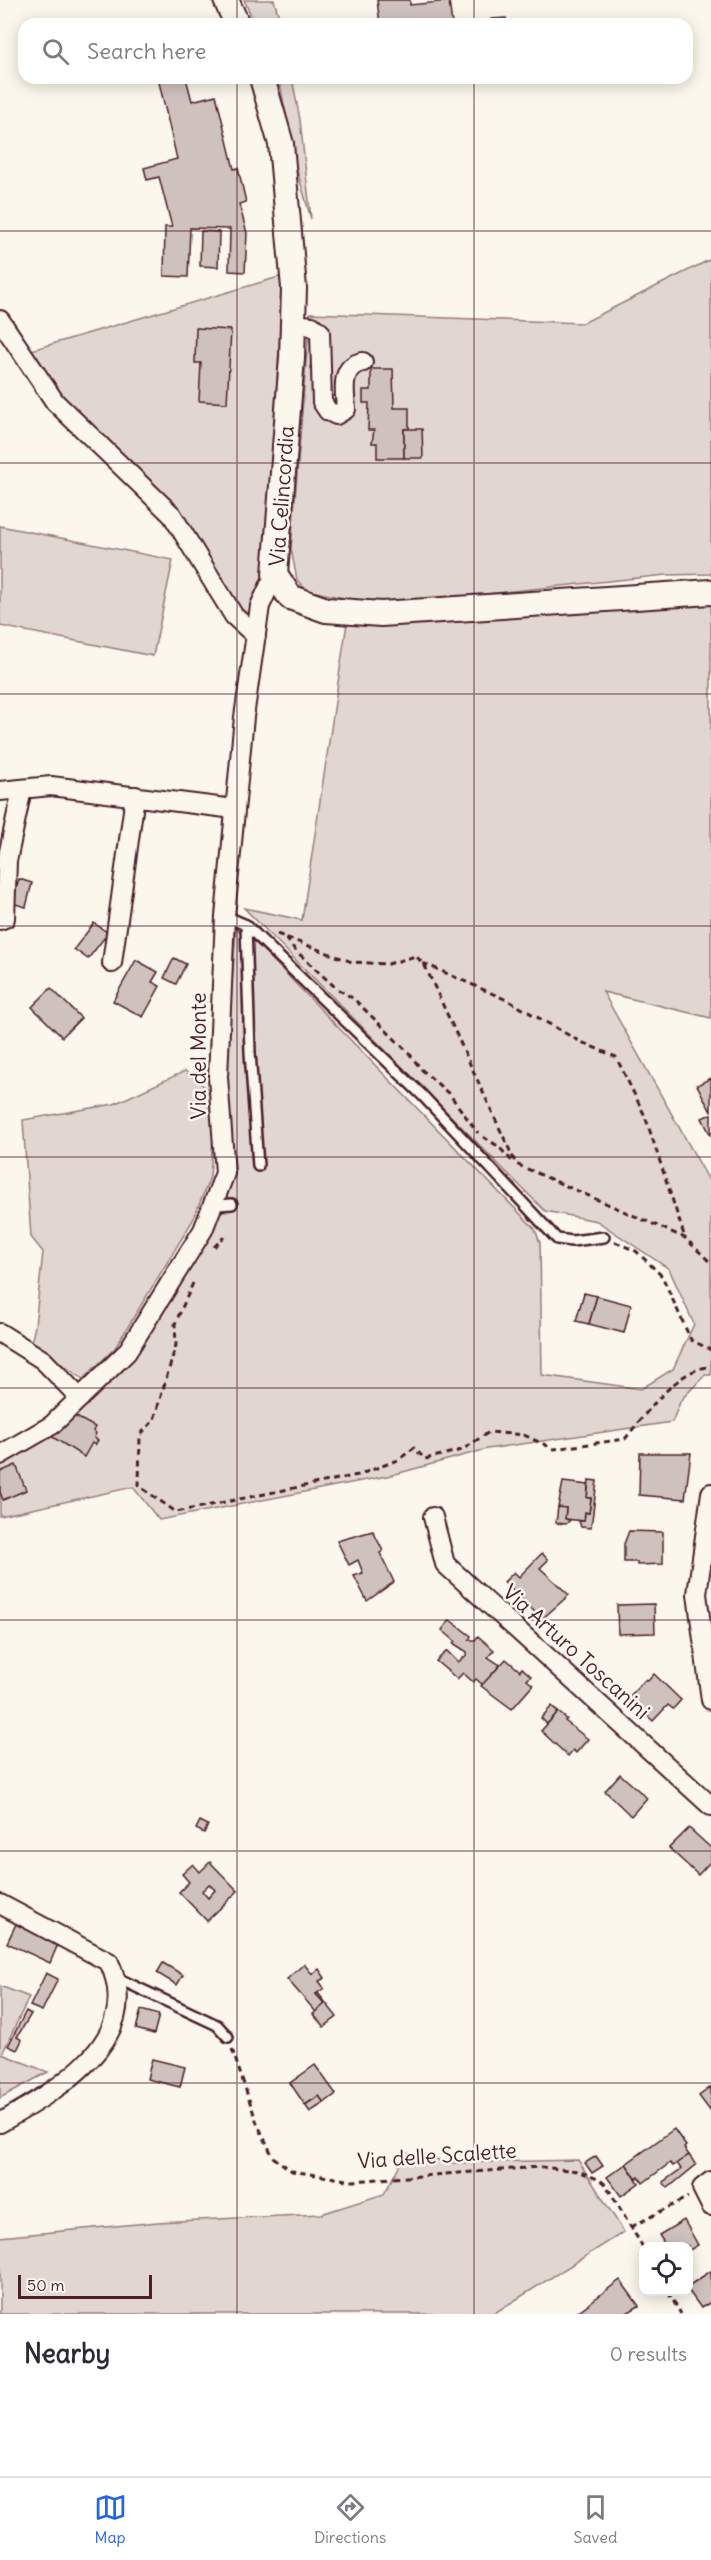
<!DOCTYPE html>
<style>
:root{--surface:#fff;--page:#f7f7f7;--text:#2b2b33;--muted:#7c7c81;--line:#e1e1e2;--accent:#2563eb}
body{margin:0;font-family:Delius,sans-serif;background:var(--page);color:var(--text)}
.controls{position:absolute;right:18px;bottom:18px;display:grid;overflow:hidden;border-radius:12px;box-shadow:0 3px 15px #0003}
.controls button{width:54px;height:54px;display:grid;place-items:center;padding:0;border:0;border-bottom:2px solid var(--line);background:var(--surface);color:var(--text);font:30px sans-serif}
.scale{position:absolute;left:18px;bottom:15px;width:134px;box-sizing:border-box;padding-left:6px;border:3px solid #4a1f2b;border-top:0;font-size:16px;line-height:21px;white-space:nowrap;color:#4a1f2b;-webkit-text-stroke:4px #fbf7ec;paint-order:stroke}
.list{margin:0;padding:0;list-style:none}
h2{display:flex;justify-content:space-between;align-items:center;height:78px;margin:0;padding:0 24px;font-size:26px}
h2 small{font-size:20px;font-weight:400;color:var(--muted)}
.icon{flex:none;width:33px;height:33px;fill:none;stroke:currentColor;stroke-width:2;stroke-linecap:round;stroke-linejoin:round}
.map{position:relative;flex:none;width:711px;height:2314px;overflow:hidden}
.search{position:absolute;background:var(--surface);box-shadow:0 3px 15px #0003;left:18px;right:18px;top:18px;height:66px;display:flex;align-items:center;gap:15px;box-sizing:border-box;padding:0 21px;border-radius:18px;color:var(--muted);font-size:22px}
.sheet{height:162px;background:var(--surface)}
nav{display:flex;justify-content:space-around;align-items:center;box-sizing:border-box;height:84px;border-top:2px solid var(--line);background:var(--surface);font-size:16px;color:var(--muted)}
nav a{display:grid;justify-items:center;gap:3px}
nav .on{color:var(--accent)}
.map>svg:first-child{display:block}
.green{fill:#e2d7d0;stroke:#967b7e;stroke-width:1.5}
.building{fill:#cfc2bc;stroke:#4a1f2b;stroke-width:1.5;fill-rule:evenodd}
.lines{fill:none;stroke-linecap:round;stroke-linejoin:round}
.service-casing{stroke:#4a1f2b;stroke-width:14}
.minor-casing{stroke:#4a1f2b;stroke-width:22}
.tertiary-casing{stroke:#4a1f2b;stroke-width:28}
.path{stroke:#4a1f2b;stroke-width:3;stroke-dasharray:6 4.5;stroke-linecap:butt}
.service{stroke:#fbf7ec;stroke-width:9}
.minor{stroke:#fbf7ec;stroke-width:18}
.tertiary{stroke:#fbf7ec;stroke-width:24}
.grid{fill:none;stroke:#4a1f2b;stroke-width:1.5;stroke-opacity:0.55}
.labels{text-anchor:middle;stroke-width:5;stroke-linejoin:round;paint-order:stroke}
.street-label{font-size:21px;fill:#4a1f2b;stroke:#fbf7ec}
</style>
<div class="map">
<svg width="711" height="2314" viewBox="0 0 711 2314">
<rect width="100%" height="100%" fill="#fbf7ec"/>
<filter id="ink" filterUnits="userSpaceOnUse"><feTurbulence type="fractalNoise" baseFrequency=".0167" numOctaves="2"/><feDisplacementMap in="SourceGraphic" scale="12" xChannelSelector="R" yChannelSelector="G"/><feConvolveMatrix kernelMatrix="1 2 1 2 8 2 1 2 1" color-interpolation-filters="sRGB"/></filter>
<g filter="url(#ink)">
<g class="green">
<path d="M244 0H274L281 24H255Z"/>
<path d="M279 78H292L300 120 311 219 295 163Z"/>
<path d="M711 259V574L666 575 419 601 363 602 306 590 297 580 291 549 310 313 583 323Z"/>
<path d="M279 277 283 290 264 570 251 615 237 610 199 551 59 398 25 352Z"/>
<path d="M0 526 173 560 153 656 0 626Z"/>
<path d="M711 600V1018L603 992 711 1184V1375H705L681 1400 672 1422 487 1449 392 1475 159 1520 133 1487 0 1516V1465L83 1404 136 1356 213 1231 232 1175 226 1066 236 929 254 941 535 1229 540 1243 542 1375 641 1389 673 1369 694 1324 669 1269 597 1221 545 1211 244 908 302 920 347 623Z"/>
<path d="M185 1071 209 1090 214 1123 210 1177 193 1220 115 1348 83 1379 31 1343 35 1326 43 1252 31 1237 23 1120 114 1104Z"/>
<path d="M0 1986 29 1997 2 2054 48 2072 0 2098Z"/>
<path d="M406 2153 454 2163 578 2160 624 2232 493 2314H0V2237L158 2222 321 2214 384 2194Z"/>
</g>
<g class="building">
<path d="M377 0H410V5L449 1 452 24H380Z"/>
<path d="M506 18V23L527 21V24H542H491V19Z"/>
<path d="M158 78H186L192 101 216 95 234 169 238 168 246 202 239 204 247 233 245 272 229 271 230 229 190 228 188 277 164 276 165 227H172L159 177 147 180 144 168 177 159Z"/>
<path d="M201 231 219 232 218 267 200 266Z"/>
<path d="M196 328 231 330 227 403 199 401 201 363H195Z"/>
<path d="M371 369H393L394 408H409V429H404V458H377V443H372L374 430H368L369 403H363V390H371Z"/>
<path d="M404 429H422L423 458H404Z"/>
<path d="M19 879 32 883 26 907 12 903Z"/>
<path d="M94 923 108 933 88 959 74 949Z"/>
<path d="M174 958 186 964 176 984 164 978Z"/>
<path d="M136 960 158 972 152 982 160 986 143 1017 113 1001Z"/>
<path d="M51 988 81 1018 62 1037 32 1007Z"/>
<path d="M711 1078V1112L697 1085Z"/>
<path d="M711 1114V1136L702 1118Z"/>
<path d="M584 1293 597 1296 589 1324 576 1321Z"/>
<path d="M597 1296 631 1305 624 1333 589 1324Z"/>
<path d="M67 1412 95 1427 93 1431 96 1433 94 1438 98 1440 95 1445 92 1443 84 1457 51 1436Z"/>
<path d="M640 1453H691L685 1499 639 1495Z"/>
<path d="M16 1465 26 1490 3 1500 0 1492V1472Z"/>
<path d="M589 1480 597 1481 591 1528 581 1527 579 1521H584L585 1512 589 1513 591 1498H587Z"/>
<path d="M563 1482 588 1485 587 1498H591L589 1513 585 1512 584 1521 565 1519 566 1508 558 1507Z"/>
<path d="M558 1507 566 1508 565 1519 570 1520 566 1524 556 1523Z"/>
<path d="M373 1531 383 1551 380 1553 394 1582 367 1601 354 1576 363 1573 358 1560 349 1565 337 1541Z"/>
<path d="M629 1531 663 1532V1564L637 1565V1562H624V1544Z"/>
<path d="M542 1553 548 1560 540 1568 569 1595 542 1619 504 1582 514 1572 519 1577Z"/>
<path d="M654 1604 655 1633 618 1634 617 1605Z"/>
<path d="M450 1620 471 1636 469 1640H475L478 1636 494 1650 488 1657 500 1665 483 1685 476 1679 473 1682 463 1673 457 1679 436 1661 447 1651 458 1662 467 1655V1652L453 1643 455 1641 442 1630Z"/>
<path d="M506 1659 520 1671 522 1668 531 1676 527 1680 533 1685 512 1709 481 1686Z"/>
<path d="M654 1674 681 1700 673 1709 668 1705 653 1721 628 1698 646 1679 648 1681Z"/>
<path d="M552 1706 558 1712 547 1724 541 1718Z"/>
<path d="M558 1712 567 1719 565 1721 588 1739 576 1753 573 1750 568 1756 541 1731Z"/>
<path d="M620 1774 647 1798 631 1816 605 1791Z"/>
<path d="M200 1821 208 1825 204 1833 196 1829Z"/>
<path d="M689 1828 711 1848V1861L698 1875 669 1848Z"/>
<path d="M210 1862 238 1891 207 1921 179 1892 189 1882 182 1874 193 1864 200 1872ZM209 1884 215 1890 208 1898 202 1891Z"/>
<path d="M16 1924 58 1944 50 1963 7 1943Z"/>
<path d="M163 1963 183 1975 177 1985 157 1973Z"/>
<path d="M304 1964 312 1974 319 1969 325 1978 319 1981 324 1988 316 1994 325 2004 316 2012 287 1979Z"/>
<path d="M46 1973 58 1979 42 2011 30 2006Z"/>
<path d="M318 1993 337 2017 324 2027 313 2014 325 2004 316 1994Z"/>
<path d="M141 2010 159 2015 154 2034 136 2029Z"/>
<path d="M26 2011 31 2014 17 2037 22 2040 17 2050 8 2046Z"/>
<path d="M152 2059 185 2067 180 2087 147 2079Z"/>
<path d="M315 2065 336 2094 324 2103 319 2096 305 2105 290 2083Z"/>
<path d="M711 2087V2112L699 2096Z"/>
<path d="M319 2096 324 2103 310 2112 305 2105Z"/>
<path d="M674 2129 686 2146 684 2148 689 2155 673 2166 670 2163 643 2183 639 2177 637 2179 626 2164Z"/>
<path d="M689 2155 696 2165 668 2188 663 2182 681 2169 677 2163Z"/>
<path d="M596 2156 603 2166 592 2173 585 2163Z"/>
<path d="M626 2164 639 2183 621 2196 607 2177Z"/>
<path d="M684 2220 698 2245 688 2251V2246H666L659 2235Z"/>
<path d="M711 2271V2302L701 2308 688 2290V2286Z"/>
<path d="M620 2280 639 2306 625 2314H575Z"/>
</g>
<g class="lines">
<g class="service-casing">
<g id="service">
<path d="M225 916 246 925 250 1052 258 1166"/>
<path d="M246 925 423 1096 557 1239 572 1241 604 1237"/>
<path d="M215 1210 218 1205 232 1204"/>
<path d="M117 1978 217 2025 228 2037"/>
</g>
</g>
<g class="minor-casing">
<g id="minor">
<path d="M0 320 55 402 172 515 234 616 256 636"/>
<path d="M293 324 312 326 320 332 322 402 328 411 336 415 346 409C345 392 339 366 363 362"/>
<path d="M0 791 51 786 234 809"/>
<path d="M0 920 5 918 7 861 22 789"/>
<path d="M112 963 135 796"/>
<path d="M0 1333 43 1360 80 1398"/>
<path d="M0 1455 52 1425 127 1352 203 1230 225 1173 218 1077 225 916 244 717 260 606 275 574"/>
<path d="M711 1493 697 1594 711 1700"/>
<path d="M433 1517 445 1564 711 1806"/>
<path d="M0 1904 109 1962C146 2040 57 2090 0 2123"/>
<path d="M711 2181 702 2188 711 2206"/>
</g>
</g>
<g class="tertiary-casing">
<g id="tertiary">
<path d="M226 0 237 24"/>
<path d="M262 78 281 144 294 288 292 358 275 574 290 597 326 610 381 614 711 592"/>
</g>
</g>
<g class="path">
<path d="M277 934 352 962 388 964 416 956 425 966 516 1164 685 1238 711 1263"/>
<path d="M286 938 295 950 336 988 354 999 409 1053 421 1069 450 1095 478 1133"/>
<path d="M423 963 509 1001 579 1041 616 1057 645 1116 685 1238"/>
<path d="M483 1137 498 1146 512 1161"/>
<path d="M615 1242 636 1251 662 1276 691 1340 711 1350"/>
<path d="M214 1247 224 1237"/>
<path d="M193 1283 175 1324 176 1345 154 1420 140 1435 139 1486 176 1512 358 1475 398 1460 414 1448 425 1459 462 1450 489 1432 524 1435 554 1449 625 1439C644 1416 679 1366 711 1367"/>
<path d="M232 2049 257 2123 273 2157 292 2171 353 2181 540 2167 578 2171 600 2180 606 2185 644 2249"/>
<path d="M631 2227 688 2197"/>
<path d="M668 2292 681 2314"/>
</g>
<use href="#service" class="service"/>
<use href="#minor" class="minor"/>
<use href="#tertiary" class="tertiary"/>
</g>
</g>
<path class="grid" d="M237 0V24M474 0V24M237 78V2314M474 78V2314M0 231H711M0 463H711M0 694H711M0 926H711M0 1157H711M0 1388H711M0 1620H711M0 1851H711M0 2083H711"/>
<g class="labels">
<g class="street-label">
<text transform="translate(282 496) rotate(-86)" y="7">Via Celincordia</text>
<text transform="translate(199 1056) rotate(-90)" y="7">Via del Monte</text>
<text transform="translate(576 1652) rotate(42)" y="7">Via Arturo Toscanini</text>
<text transform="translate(437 2156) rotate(-4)" y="7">Via delle Scalette</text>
</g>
</g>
</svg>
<div class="controls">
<button><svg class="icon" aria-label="locate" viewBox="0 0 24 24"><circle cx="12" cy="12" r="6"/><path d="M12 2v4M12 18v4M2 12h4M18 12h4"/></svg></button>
</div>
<div class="scale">50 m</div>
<div class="search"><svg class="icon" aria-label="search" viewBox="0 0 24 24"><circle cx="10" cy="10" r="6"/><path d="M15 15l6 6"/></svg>Search here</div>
</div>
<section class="sheet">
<h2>Nearby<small>0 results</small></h2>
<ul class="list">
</ul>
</section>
<nav>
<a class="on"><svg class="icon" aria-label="map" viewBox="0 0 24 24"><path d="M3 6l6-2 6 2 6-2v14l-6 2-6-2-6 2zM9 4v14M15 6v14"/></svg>Map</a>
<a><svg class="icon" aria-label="directions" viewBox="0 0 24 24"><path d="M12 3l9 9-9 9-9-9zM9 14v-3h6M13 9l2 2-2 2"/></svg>Directions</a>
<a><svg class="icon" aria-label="saved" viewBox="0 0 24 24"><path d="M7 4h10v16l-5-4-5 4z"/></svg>Saved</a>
</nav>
